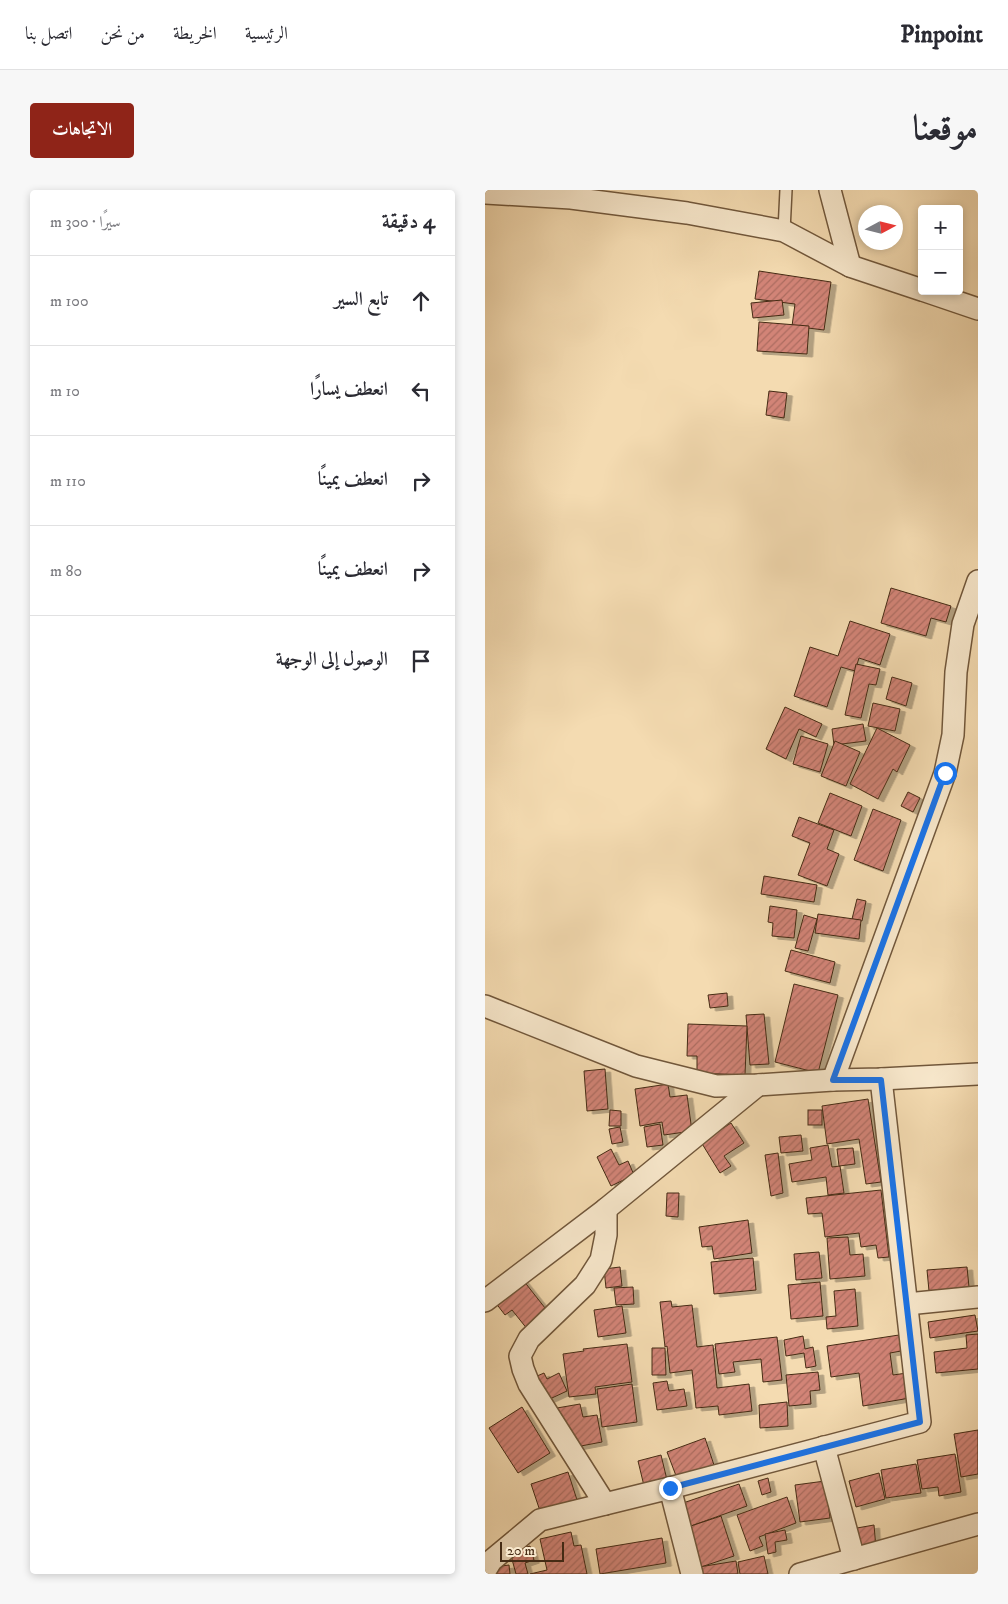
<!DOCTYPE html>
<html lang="ar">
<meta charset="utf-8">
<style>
:root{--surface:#fff;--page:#f7f7f7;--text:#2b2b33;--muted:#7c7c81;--line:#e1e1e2;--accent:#8f2418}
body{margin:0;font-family:"IM FELL DW Pica",Amiri,serif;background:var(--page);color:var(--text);direction:rtl}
.controls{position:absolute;right:15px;top:15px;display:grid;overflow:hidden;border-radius:5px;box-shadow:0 2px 8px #0003}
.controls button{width:45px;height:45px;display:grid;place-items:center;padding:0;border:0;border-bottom:1px solid var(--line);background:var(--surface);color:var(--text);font:25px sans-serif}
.compass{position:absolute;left:373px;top:15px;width:45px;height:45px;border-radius:50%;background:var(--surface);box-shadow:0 2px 8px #0003;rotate:83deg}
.scale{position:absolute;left:15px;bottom:12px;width:64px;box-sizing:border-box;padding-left:5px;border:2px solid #452b14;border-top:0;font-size:14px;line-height:18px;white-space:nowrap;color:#452b14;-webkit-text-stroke:4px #f8e8cc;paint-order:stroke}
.stop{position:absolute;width:15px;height:15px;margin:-11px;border:4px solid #1a73e8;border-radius:50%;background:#fff}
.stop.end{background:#1a73e8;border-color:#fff;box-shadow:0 1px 5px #0008}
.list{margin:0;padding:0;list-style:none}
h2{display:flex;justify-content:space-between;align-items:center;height:65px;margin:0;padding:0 20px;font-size:21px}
h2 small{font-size:16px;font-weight:400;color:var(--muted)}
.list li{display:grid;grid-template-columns:32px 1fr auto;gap:15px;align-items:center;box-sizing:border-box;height:90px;padding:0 20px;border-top:1px solid var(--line)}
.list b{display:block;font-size:19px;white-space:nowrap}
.list em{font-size:16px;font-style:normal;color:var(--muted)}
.icon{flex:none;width:28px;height:28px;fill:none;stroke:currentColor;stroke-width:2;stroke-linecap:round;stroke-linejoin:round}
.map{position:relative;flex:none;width:493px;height:1384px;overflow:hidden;direction:ltr;border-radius:5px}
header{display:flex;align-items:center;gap:30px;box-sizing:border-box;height:70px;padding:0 25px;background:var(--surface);border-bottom:1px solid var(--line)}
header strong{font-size:24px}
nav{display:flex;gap:28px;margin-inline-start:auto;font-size:18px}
.intro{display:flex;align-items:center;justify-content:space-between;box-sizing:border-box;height:120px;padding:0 30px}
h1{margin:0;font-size:35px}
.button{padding:12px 22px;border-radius:5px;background:var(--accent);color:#fff;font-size:18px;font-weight:700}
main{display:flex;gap:30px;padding:0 30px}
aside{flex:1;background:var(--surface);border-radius:5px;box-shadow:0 2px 8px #0003}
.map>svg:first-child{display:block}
.building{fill:url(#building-hatch);stroke:#452b14;filter:url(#shadow)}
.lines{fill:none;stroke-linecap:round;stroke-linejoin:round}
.service-casing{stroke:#71573b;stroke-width:14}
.minor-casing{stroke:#71573b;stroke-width:24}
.service{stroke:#f8e8cc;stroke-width:11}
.minor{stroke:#f8e8cc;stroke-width:21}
.route{stroke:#1a73e8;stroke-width:6}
</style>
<header>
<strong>Pinpoint</strong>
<nav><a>الرئيسية</a><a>الخريطة</a><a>من نحن</a><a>اتصل بنا</a></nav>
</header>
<div class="intro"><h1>موقعنا</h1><a class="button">الاتجاهات</a></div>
<main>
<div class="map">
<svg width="493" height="1384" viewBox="0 0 493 1384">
<defs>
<pattern id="building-hatch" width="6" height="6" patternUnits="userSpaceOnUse" patternTransform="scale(1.25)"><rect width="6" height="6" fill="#d28477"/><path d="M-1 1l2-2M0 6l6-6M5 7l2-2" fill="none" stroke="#ac6c60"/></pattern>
<filter id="shadow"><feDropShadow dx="5.5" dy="3" stdDeviation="0" flood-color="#0004"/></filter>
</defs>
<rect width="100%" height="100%" fill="#f4dbb1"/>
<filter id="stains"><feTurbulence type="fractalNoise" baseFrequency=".004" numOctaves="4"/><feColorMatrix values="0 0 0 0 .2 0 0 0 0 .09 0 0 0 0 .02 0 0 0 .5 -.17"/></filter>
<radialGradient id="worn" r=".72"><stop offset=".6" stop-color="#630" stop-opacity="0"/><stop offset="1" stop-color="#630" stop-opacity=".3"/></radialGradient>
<g class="building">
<path d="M274 81 346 92 339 140 307 136 310 114 270 109Z"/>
<path d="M297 110 299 125 268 128 266 113Z"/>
<path d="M274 132 324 136 322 164 272 161Z"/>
<path d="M284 201 302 203 299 228 281 225Z"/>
<path d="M406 398 466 416 461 432 446 428 441 446 396 433Z"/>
<path d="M365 431 405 444 395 475 374 468 370 481 356 477 342 517 309 506 325 457 353 466Z"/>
<path d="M371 474 395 479 391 495 384 494 376 528 360 525Z"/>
<path d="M407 487 427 493 421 516 401 509Z"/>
<path d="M388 513 415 519 410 541 383 536Z"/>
<path d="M300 517 337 534 331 547 314 539 301 569 281 559Z"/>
<path d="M378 534 381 551 349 555 347 539Z"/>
<path d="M392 538 425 555 412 582 408 579 393 609 365 594Z"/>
<path d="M316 546 343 554 335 582 308 574Z"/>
<path d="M350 551 375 562 361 596 336 586Z"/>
<path d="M423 602 435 608 428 622 416 616Z"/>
<path d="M345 603 377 616 366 646 333 633Z"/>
<path d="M388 619 416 630 398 681 369 670Z"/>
<path d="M314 627 349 640 342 659 354 664 342 696 313 685 325 653 307 646Z"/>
<path d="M279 686 332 695 329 712 276 704Z"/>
<path d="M372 709 381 711 377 731 367 729Z"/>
<path d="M285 716 312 720 309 748 287 746 288 733 283 732Z"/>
<path d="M333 724 376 730 374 749 330 743Z"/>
<path d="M319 725 332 729 323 761 310 758Z"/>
<path d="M306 760 350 772 345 793 300 781Z"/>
<path d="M309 794 353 805 333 883 290 872Z"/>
<path d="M242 803 243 816 225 818 223 805Z"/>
<path d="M279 824 284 874 265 875 261 825Z"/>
<path d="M203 834 262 836 260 885 212 883V866H202Z"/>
<path d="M120 879 123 919 102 921 99 881Z"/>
<path d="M183 894 185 907 202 905 207 941 179 945 177 932 155 936 150 899Z"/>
<path d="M383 909 396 992 381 994 374 949 342 954 337 916Z"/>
<path d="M125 920 136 921V936H124Z"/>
<rect x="323" y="920" width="14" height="15"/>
<path d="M246 933 259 953 239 966 246 976 235 983 216 952Z"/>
<path d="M175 934 178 955 162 957 159 937Z"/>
<path d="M135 937 138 952 127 954 124 939Z"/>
<path d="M316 945 318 961 296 963 294 947Z"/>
<path d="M343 955 347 977 355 976 359 1003 343 1005 341 987 307 992 304 974 327 970 325 958Z"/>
<path d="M368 958 370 974 354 976 352 959Z"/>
<path d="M126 959 134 975 143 971 149 985 126 996 112 967Z"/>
<path d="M293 963 298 1003 286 1006 280 965Z"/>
<path d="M396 1000 404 1067 393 1068 391 1055 376 1057 374 1043 340 1047 337 1023 323 1024 321 1008Z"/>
<path d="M182 1003H194L193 1027 181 1026Z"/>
<path d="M263 1030 267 1063 229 1069 227 1056 217 1057 214 1037Z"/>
<path d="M363 1047 365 1065 378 1064 380 1086 345 1089 342 1048Z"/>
<path d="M334 1062 337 1088 311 1090 309 1064Z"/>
<path d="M268 1068 271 1100 229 1104 226 1072Z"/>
<path d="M135 1077 137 1096 121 1098 119 1079Z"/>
<path d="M482 1077 484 1097 444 1101 442 1080Z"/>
<path d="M38 1090 64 1123 43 1140 27 1120 20 1125 10 1112Z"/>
<path d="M335 1092 338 1126 306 1129 303 1095Z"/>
<path d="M148 1097 149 1114 131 1115 129 1098Z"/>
<path d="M370 1099 373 1136 342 1139 341 1127 351 1126 349 1101Z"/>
<path d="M186 1111 187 1117 207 1115 212 1157 228 1155 232 1198 264 1194 267 1221 234 1225 233 1216 211 1218 207 1180 185 1183 182 1156 180 1157 175 1112Z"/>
<path d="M137 1116 141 1143 113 1147 109 1120Z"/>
<path d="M490 1125 493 1141 445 1148 443 1132Z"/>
<path d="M493 1144V1179L451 1183 449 1162 482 1158 481 1145Z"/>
<path d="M414 1145 416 1161 405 1163 408 1185 422 1183 425 1208 378 1216 374 1183 346 1187 342 1156Z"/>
<path d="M318 1146 320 1159 328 1157 331 1176 321 1178 319 1163 301 1166 299 1150Z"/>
<path d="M292 1147 297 1190 278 1192 276 1169 248 1172 250 1182 234 1184 230 1154Z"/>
<path d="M142 1154 147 1192 110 1197 111 1204 84 1207 78 1164 99 1161 98 1159Z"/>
<path d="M167 1158H180L181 1185H167Z"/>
<path d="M333 1182 335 1200 325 1201 326 1214 304 1216 301 1185Z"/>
<path d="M59 1183 62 1189 74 1183 82 1201 54 1214 43 1190Z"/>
<path d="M182 1191 184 1201 199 1199 202 1216 172 1220 168 1193Z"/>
<path d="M147 1194 152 1232 117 1237 112 1199Z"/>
<path d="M302 1212 303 1236 275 1238 274 1215Z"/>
<path d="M95 1214 98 1227 112 1225 117 1252 80 1259 72 1218Z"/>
<path d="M37 1217 65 1263 33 1283 4 1238Z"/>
<path d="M493 1240V1284L476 1287 469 1244Z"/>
<path d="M220 1248 230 1278 193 1291 182 1262Z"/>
<path d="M470 1264 476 1302 454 1306 453 1297 437 1299 432 1270Z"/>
<path d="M176 1265 183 1294 160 1300 153 1271Z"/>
<path d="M431 1274 436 1303 401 1308 396 1280Z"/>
<path d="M83 1282 93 1313 56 1324 46 1294Z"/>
<path d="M394 1283 400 1309 371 1317 364 1291Z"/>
<path d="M283 1288 286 1302 277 1305 273 1291Z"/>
<path d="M340 1291 345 1328 315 1332 310 1295Z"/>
<path d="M254 1294 262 1316 203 1337 195 1314Z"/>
<path d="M302 1307 311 1333 274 1347 278 1356 265 1361 252 1325Z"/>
<path d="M236 1326 249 1366 216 1377 203 1337Z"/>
<path d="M389 1335 391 1358 375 1360 372 1338Z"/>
<path d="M300 1340 302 1350 290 1352 291 1362 283 1364 280 1344Z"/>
<path d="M86 1342 89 1356 96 1355 102 1384H45L62 1380 55 1349Z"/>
<path d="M177 1348 181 1373 115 1384 111 1359Z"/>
<path d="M45 1356 49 1370 40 1373 43 1384H31L25 1362Z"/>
<path d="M279 1366 283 1384H255L253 1372Z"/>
<path d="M251 1371 253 1384H215L214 1377Z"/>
<path d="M24 1375 25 1384H9L8 1377Z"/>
</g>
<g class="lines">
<g class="service-casing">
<path id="service" d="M299 41 301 0"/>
</g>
<g class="minor-casing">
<g id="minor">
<path d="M345 0 365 76"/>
<path d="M0 3 86 8 202 23 299 41 365 76 437 100"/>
<path d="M440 101 493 119"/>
<path d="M0 816 151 876 231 896 273 895 348 890 396 889 493 884"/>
<path d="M348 890 460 583 468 545 471 482 478 434 493 391"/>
<path d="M0 1111 121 1019 273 895"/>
<path d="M422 1114 493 1107"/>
<path d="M339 1257 369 1369"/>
<path d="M185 1298 207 1384"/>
<path d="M120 1314 44 1194 38 1179 35 1166 44 1149 100 1095 116 1070 121 1045V1019"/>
<path d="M0 1381 6 1371 55 1330 185 1298 435 1232 396 889"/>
<path d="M315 1384 493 1334"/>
</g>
</g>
<use href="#service" class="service"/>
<use href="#minor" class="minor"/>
</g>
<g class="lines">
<path class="route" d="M185 1298 435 1232 396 890H348L460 583"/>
</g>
<rect width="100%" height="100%" filter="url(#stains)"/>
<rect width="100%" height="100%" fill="url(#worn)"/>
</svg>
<div class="controls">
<button>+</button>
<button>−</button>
</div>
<svg class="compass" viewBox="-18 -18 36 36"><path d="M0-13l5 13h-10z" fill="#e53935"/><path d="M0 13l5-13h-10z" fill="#7c7c81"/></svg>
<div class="scale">20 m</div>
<div class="stop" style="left:460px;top:583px"></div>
<div class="stop end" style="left:185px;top:1298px"></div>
</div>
<aside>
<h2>4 دقيقة<small>سيرًا · 300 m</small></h2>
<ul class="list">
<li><svg class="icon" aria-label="ahead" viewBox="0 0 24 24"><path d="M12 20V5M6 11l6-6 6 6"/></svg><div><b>تابع السير</b></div><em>100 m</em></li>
<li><svg class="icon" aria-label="left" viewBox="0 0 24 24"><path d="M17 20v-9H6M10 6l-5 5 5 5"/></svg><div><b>انعطف يسارًا</b></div><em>10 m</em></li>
<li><svg class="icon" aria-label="right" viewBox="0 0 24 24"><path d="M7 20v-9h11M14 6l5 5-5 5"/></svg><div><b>انعطف يمينًا</b></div><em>110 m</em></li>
<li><svg class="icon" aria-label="right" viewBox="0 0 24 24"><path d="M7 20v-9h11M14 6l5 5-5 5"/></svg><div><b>انعطف يمينًا</b></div><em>80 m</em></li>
<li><svg class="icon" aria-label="arrive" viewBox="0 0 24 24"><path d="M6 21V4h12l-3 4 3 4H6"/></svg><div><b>الوصول إلى الوجهة</b></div></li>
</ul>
</aside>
</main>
